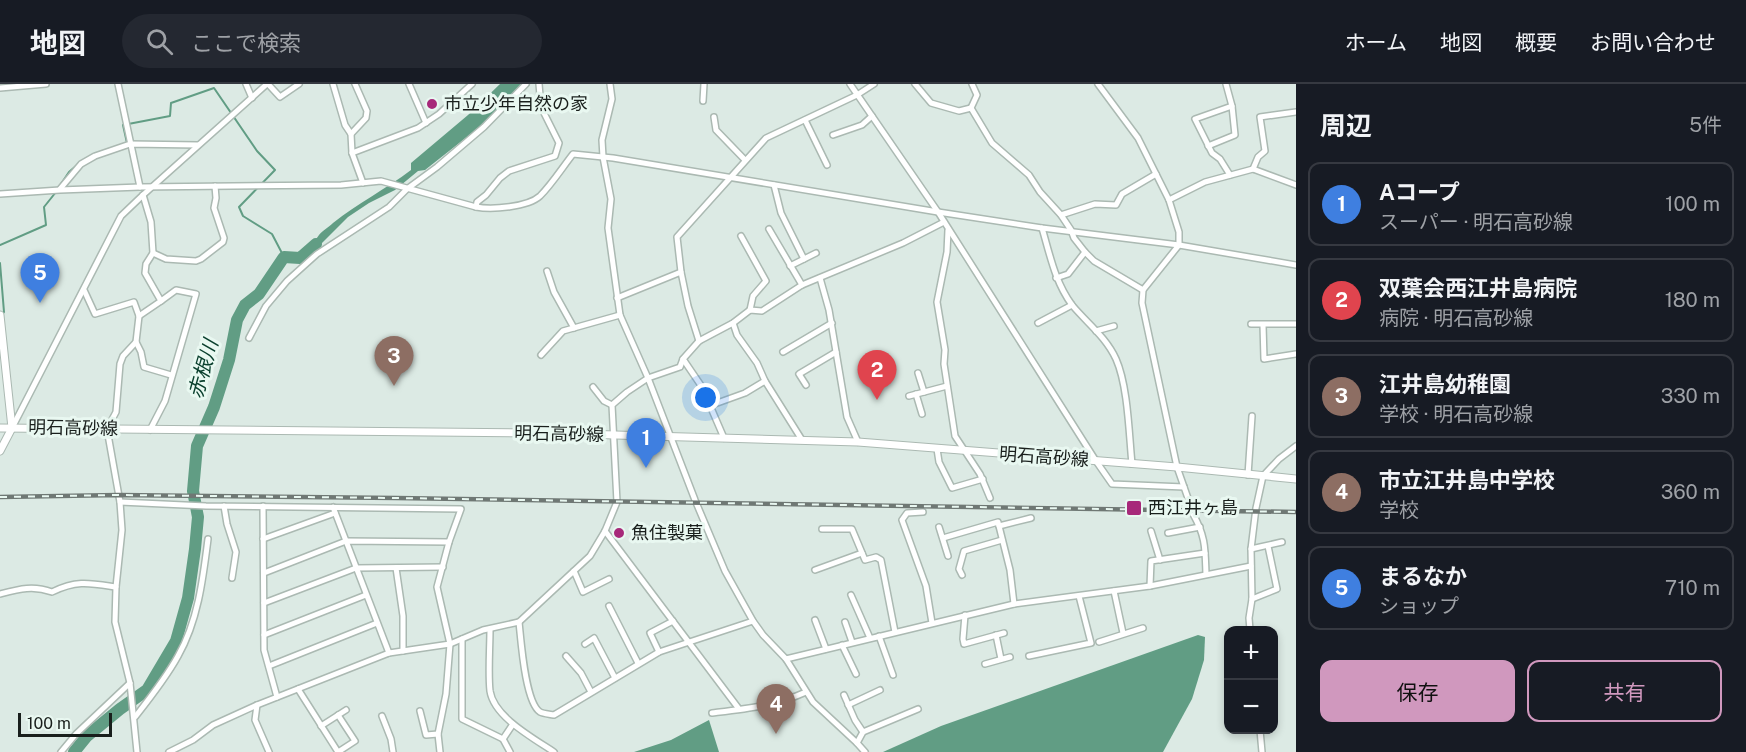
<!DOCTYPE html>
<html lang="ja">
<meta charset="utf-8">
<style>
:root{--surface:#171b24;--page:#242831;--text:#f1f3f6;--muted:#9ea1a6;--line:#363941;--accent:#d098be}
body{margin:0;font-family:"Public Sans","Noto Sans JP",sans-serif;background:var(--page);color:var(--text)}
.controls{position:absolute;right:18px;bottom:18px;display:grid;overflow:hidden;border-radius:12px;box-shadow:0 3px 9px #0003}
.controls button{width:54px;height:54px;display:grid;place-items:center;padding:0;border:0;border-bottom:2px solid var(--line);background:var(--surface);color:var(--text);font:30px sans-serif}
.scale{position:absolute;left:18px;bottom:15px;width:94px;box-sizing:border-box;padding-left:6px;border:3px solid #191f1c;border-top:0;font-size:16px;line-height:21px;white-space:nowrap;color:#191f1c;-webkit-text-stroke:4px #e9f8f1;paint-order:stroke}
.you{position:absolute;left:706px;top:314px;width:21px;height:21px;margin:-15px;border:4px solid #fff;border-radius:50%;background:#1a73e8;box-shadow:0 0 0 9px #1a73e833}
.badge{display:grid;place-items:center;width:39px;height:39px;border-radius:50%;background:var(--accent);color:#fff;font-size:20px;font-weight:700}
.pin{position:absolute;translate:-50% -50px;filter:drop-shadow(0 2px 3px #0008)}
.pin::after{content:'';position:absolute;top:32px;width:21px;height:18px;background:inherit;clip-path:polygon(0 0,100% 0,50% 100%)}
.list{margin:0;padding:0;list-style:none}
h2{display:flex;justify-content:space-between;align-items:center;height:78px;margin:0;padding:0 24px;font-size:26px}
h2 small{font-size:20px;font-weight:400;color:var(--muted)}
.list li{display:grid;grid-template-columns:39px 1fr auto;gap:18px;align-items:center;box-sizing:border-box;height:84px;margin:0 12px 12px;padding:0 12px;border:2px solid var(--line);border-radius:12px}
.list b{display:block;font-size:22px;white-space:nowrap}
.list p{margin:0;font-size:20px;white-space:nowrap;color:var(--muted)}
.list em{font-size:20px;font-style:normal;color:var(--muted)}
.actions{display:flex;gap:12px;padding:18px 24px}
.actions a{flex:1;padding:14px 0;border:2px solid var(--accent);border-radius:12px;text-align:center;font-size:21px;color:var(--accent)}
.actions .main{background:var(--accent);color:#111}
.icon{flex:none;width:33px;height:33px;fill:none;stroke:currentColor;stroke-width:2;stroke-linecap:round;stroke-linejoin:round}
.map{position:relative;flex:none;width:1296px;height:668px;overflow:hidden}
header{display:flex;align-items:center;gap:36px;box-sizing:border-box;height:84px;padding:0 30px;background:var(--surface);border-bottom:2px solid var(--line)}
header strong{font-size:28px}
nav{display:flex;gap:33px;margin-inline-start:auto;font-size:21px}
.search{width:420px;height:54px;background:var(--page);display:flex;align-items:center;gap:15px;box-sizing:border-box;padding:0 21px;border-radius:33px;color:var(--muted);font-size:22px}
main{display:flex}
aside{flex:1;background:var(--surface)}
.map>svg:first-child{display:block}
.water{fill:#619d84}
.lines{fill:none;stroke-linecap:round;stroke-linejoin:round}
.stream{stroke:#619d84;stroke-width:2}
.river{stroke:#619d84;stroke-width:12}
.street-casing{stroke:#abb9b2;stroke-width:8}
.secondary-casing{stroke:#abb9b2;stroke-width:9}
.street{stroke:#fff;stroke-width:5}
.secondary{stroke:#fff;stroke-width:7}
.rail-casing{stroke:#6f7874;stroke-width:4.5}
.rail{stroke:#e9f8f1;stroke-width:2;stroke-dasharray:7;stroke-linecap:butt}
.poi-dot{fill:#a7297a;stroke:#e9f8f1;stroke-width:2}
.labels{text-anchor:middle;stroke-width:6;stroke-linejoin:round;paint-order:stroke}
.poi-label{font-size:18px;fill:#191f1c;stroke:#e9f8f1;text-anchor:start}
.street-label{font-size:18px;fill:#191f1c;stroke:#e9f8f1}
.water-label{font-size:20px;font-style:italic;fill:#0b402e;stroke:#e9f8f1}
</style>
<header>
<strong>地図</strong>
<div class="search"><svg class="icon" aria-label="search" viewBox="0 0 24 24"><circle cx="10" cy="10" r="6"/><path d="M15 15l6 6"/></svg>ここで検索</div>
<nav><a>ホーム</a><a>地図</a><a>概要</a><a>お問い合わせ</a></nav>
</header>
<main>
<div class="map">
<svg width="1296" height="668" viewBox="0 0 1296 668">
<rect width="100%" height="100%" fill="#dceae4"/>
<g class="water">
<path d="M500 0H522L477 45 425 86 418 87 395 106 369 119 348 133 321 160 305 170C310 164 314 158 319 151 322 147 329 143 333 139 358 119 386 105 411 86V79L468 31Z"/>
<path d="M1198 551 1205 553 1204 576 1192 615 1163 668H883L941 642Z"/>
<path d="M709 636 719 668H634L671 656Z"/>
</g>
<g class="lines">
<g class="stream">
<path d="M127 59 123 41 170 32 171 19 214 4 257 67 275 86 239 123 243 132 272 150 284 173"/>
<path d="M61 100 69 88 76 82"/>
<path d="M0 161 46 141 44 123 56 108"/>
<path d="M0 179 4 228 2 231"/>
</g>
<path class="river" d="M74 668 87 652 120 625 147 606 176 557 188 514 195 465 198 433 193 407 197 362 214 323 229 276 237 236 245 221 259 210 284 173 300 174 316 160"/>
<g class="street-casing">
<g id="street">
<path d="M118 0 140 103"/>
<path d="M246 0 252 14"/>
<path d="M268 0 280 13 299 0"/>
<path d="M333 0 345 41 351 50 352 69"/>
<path d="M409 0 426 39"/>
<path d="M610 0 612 15 602 56 603 73 611 115 608 144 620 231 648 294 695 416 725 487 753 537 763 551 786 575 813 618 857 659 865 668"/>
<path d="M850 0 938 128 1096 377 1112 400 1184 403"/>
<path d="M915 0 931 19 959 27 971 24"/>
<path d="M972 0 977 11 971 24 992 59 1029 91 1040 108 1061 131 1071 146 1074 154 1085 168 1094 177 1143 206"/>
<path d="M1098 0 1138 54 1169 116 1179 148V161L1143 206 1142 219 1177 383 1190 420"/>
<path d="M0 4 46 0"/>
<path d="M703 17 704 0"/>
<path d="M714 33 716 46 745 76"/>
<path d="M805 36 827 81"/>
<path d="M351 50 366 34 367 27 355 0"/>
<path d="M833 51 862 41 872 32"/>
<path d="M1208 62 1235 51 1232 22 1226 0"/>
<path d="M1253 85 1258 73 1265 67 1260 33 1296 28"/>
<path d="M1230 91 1220 75 1212 69 1195 35 1232 22"/>
<path d="M363 99 352 69 418 44 439 30 472 0"/>
<path d="M774 101 781 129 804 175"/>
<path d="M60 105 81 80 95 72 130 60 198 61"/>
<path d="M0 110 60 106 140 103 341 101 381 97 476 123C492 126 528 123 540 112 552 100 562 84 573 70L613 74 938 128 1042 144 1179 161 1296 181"/>
<path d="M1169 116 1205 98 1253 85 1296 101"/>
<path d="M476 123 477 118 486 111 500 94 509 87 555 72 559 59 541 23 539 0"/>
<path d="M1061 131 1095 120 1116 121 1122 110 1156 90"/>
<path d="M1042 144C1050 171 1055 198 1072 221 1087 239 1106 253 1116 275 1128 302 1129 350 1132 380"/>
<path d="M769 145 802 201"/>
<path d="M948 146 947 168 937 218 945 266 944 280 955 352 980 390 990 414"/>
<path d="M741 152 766 197 753 212 750 226"/>
<path d="M153 169 166 175 196 177 201 175 223 158 224 154 214 124 216 114 215 102"/>
<path d="M790 182 816 169"/>
<path d="M547 187 554 208 574 244"/>
<path d="M681 188 688 222 699 257"/>
<path d="M820 194 829 226 847 333 858 358"/>
<path d="M1056 194 1068 190 1085 168"/>
<path d="M84 206 95 230 134 218 139 232"/>
<path d="M617 214 681 188 677 153 766 54 857 11 874 0"/>
<path d="M733 239 737 251 757 279 765 297 802 356"/>
<path d="M1038 239 1072 221"/>
<path d="M1251 240H1296"/>
<path d="M1263 241 1264 275 1296 270"/>
<path d="M1096 247 1114 242"/>
<path d="M249 254 266 222 287 197 317 170 389 123 407 105 437 83 484 43 526 0"/>
<path d="M136 258 141 268 144 283 171 291"/>
<path d="M783 268 832 239"/>
<path d="M541 271 563 247 620 231"/>
<path d="M683 275 702 303 724 354"/>
<path d="M918 289 924 308"/>
<path d="M806 301 799 290 836 268"/>
<path d="M593 303 604 317 612 321"/>
<path d="M916 310 922 330"/>
<path d="M909 312 947 302"/>
<path d="M709 322 745 309 765 297"/>
<path d="M13 342 121 132 143 111 267 0"/>
<path d="M150 346 165 317 196 210 176 206 161 217"/>
<path d="M937 365 939 378 952 404 983 395"/>
<path d="M1248 391 1252 332"/>
<path d="M120 418 206 422 461 425 449 458 437 503 450 560 446 610 438 650 440 668"/>
<path d="M224 422 227 440 236 468 232 494"/>
<path d="M263 422 264 566 277 613"/>
<path d="M333 423 389 569"/>
<path d="M923 428 907 429 902 436 926 502 932 539"/>
<path d="M1193 430C1206 453 1205 465 1206 490"/>
<path d="M999 442 1031 434"/>
<path d="M939 443 948 472"/>
<path d="M822 445H852L865 476 876 473 881 476 895 548"/>
<path d="M605 447 739 625"/>
<path d="M1151 447 1160 476"/>
<path d="M1168 449 1200 443"/>
<path d="M943 454 998 438 1010 486 1014 520"/>
<path d="M263 455 335 429"/>
<path d="M1251 465 1282 458"/>
<path d="M396 484 403 532V567"/>
<path d="M815 486 862 469"/>
<path d="M574 487 583 508 609 495"/>
<path d="M264 489 346 457 449 458"/>
<path d="M962 491 959 485 964 467 1002 456"/>
<path d="M1150 502 1151 477 1205 469"/>
<path d="M1114 507 1123 549"/>
<path d="M0 510C19 505 33 501 52 508 77 496 89 499 116 503"/>
<path d="M851 511 870 554"/>
<path d="M1252 515 1277 505 1268 462"/>
<path d="M264 519 356 484 443 483"/>
<path d="M609 522 638 579"/>
<path d="M965 531 963 555 964 560 1004 549"/>
<path d="M815 536 826 565"/>
<path d="M519 538C521 556 525 618 540 628 544 630 550 630 554 631L659 568 753 537"/>
<path d="M845 538 852 558"/>
<path d="M490 545C490 563 488 589 490 607 494 633 533 654 554 668"/>
<path d="M1250 546 1249 534 1252 515 1251 465 1256 424 1263 392 1279 375 1296 362"/>
<path d="M264 551 366 511"/>
<path d="M996 551 1001 575"/>
<path d="M879 552 893 591"/>
<path d="M462 555V635L503 655 510 668"/>
<path d="M1099 558 1143 544"/>
<path d="M585 560 594 554 615 594"/>
<path d="M842 561 856 590"/>
<path d="M659 568 650 549 673 537"/>
<path d="M566 572 581 589 591 608"/>
<path d="M1029 572 1091 559 1079 512"/>
<path d="M786 575 1014 520 1150 502 1251 482"/>
<path d="M985 580 1010 573"/>
<path d="M269 582 377 539"/>
<path d="M298 605 338 668 355 657 338 631"/>
<path d="M844 611 855 636 863 648"/>
<path d="M257 621 255 636 269 668"/>
<path d="M848 621 880 606"/>
<path d="M420 627 426 651 438 650"/>
<path d="M712 629C745 625 775 622 806 608"/>
<path d="M382 632 391 655 393 668"/>
<path d="M135 633C150 614 166 594 178 572 198 537 203 495 208 455"/>
<path d="M321 642 346 626"/>
<path d="M1260 646 1262 668"/>
<path d="M503 655 513 640"/>
<path d="M857 659 863 648 918 625"/>
<path d="M61 668 76 650 130 599"/>
<path d="M137 668 130 599 115 538 116 503 122 446 120 418 107 345 116 328 120 280 123 272 136 258 139 232 161 217 145 189 146 180 153 169 151 138 143 111"/>
<path d="M169 668 193 656 213 641 257 621 389 569 450 560 483 546 519 538 590 472 605 447 617 418 612 321 627 308 648 294 680 283 683 275 699 257 733 239 750 226 762 227 802 201 903 159 944 138"/>
</g>
</g>
<g class="secondary-casing">
<g id="secondary">
<path d="M0 231 12 344 0 367"/>
<path d="M0 344 546 349 858 358 1177 383 1296 395"/>
</g>
</g>
<use href="#street" class="street"/>
<use href="#secondary" class="secondary"/>
<g class="rail-casing">
<path id="rail" d="M0 413 118 411 396 414 1296 428"/>
</g>
<use href="#rail" class="rail"/>
</g>
<g class="poi-dot">
<circle cx="432" cy="20" r="6"/>
<rect x="1126" y="416" width="16" height="16" rx="3"/>
<circle cx="619" cy="449" r="6"/>
</g>
<g class="labels">
<g class="poi-label">
<text x="444" y="26">市立少年自然の家</text>
<text x="1148" y="430">西江井ヶ島</text>
<text x="631" y="455">魚住製菓</text>
</g>
<g class="street-label">
<text transform="translate(73 344) rotate(1)" y="6">明石高砂線</text>
<text transform="translate(559 350) rotate(1)" y="6">明石高砂線</text>
<text transform="translate(1044 373) rotate(4)" y="6">明石高砂線</text>
</g>
<g class="water-label">
<text transform="translate(203 285) rotate(-74)" y="7">赤根川</text>
</g>
</g>
</svg>
<div class="controls">
<button>+</button>
<button>−</button>
</div>
<div class="scale">100 m</div>
<div class="you"></div>
<div class="pin badge" style="left:646px;top:384px;background:#3f7fe0">1</div>
<div class="pin badge" style="left:877px;top:316px;background:#e0444e">2</div>
<div class="pin badge" style="left:394px;top:302px;background:#8d6e63">3</div>
<div class="pin badge" style="left:776px;top:650px;background:#8d6e63">4</div>
<div class="pin badge" style="left:40px;top:219px;background:#3f7fe0">5</div>
</div>
<aside>
<h2>周辺<small>5件</small></h2>
<ul class="list">
<li><span class="badge" style="background:#3f7fe0">1</span><div><b>Aコープ</b><p>スーパー · 明石高砂線</p></div><em>100 m</em></li>
<li><span class="badge" style="background:#e0444e">2</span><div><b>双葉会西江井島病院</b><p>病院 · 明石高砂線</p></div><em>180 m</em></li>
<li><span class="badge" style="background:#8d6e63">3</span><div><b>江井島幼稚園</b><p>学校 · 明石高砂線</p></div><em>330 m</em></li>
<li><span class="badge" style="background:#8d6e63">4</span><div><b>市立江井島中学校</b><p>学校</p></div><em>360 m</em></li>
<li><span class="badge" style="background:#3f7fe0">5</span><div><b>まるなか</b><p>ショップ</p></div><em>710 m</em></li>
</ul>
<div class="actions"><a class="main">保存</a><a>共有</a></div>
</aside>
</main>
